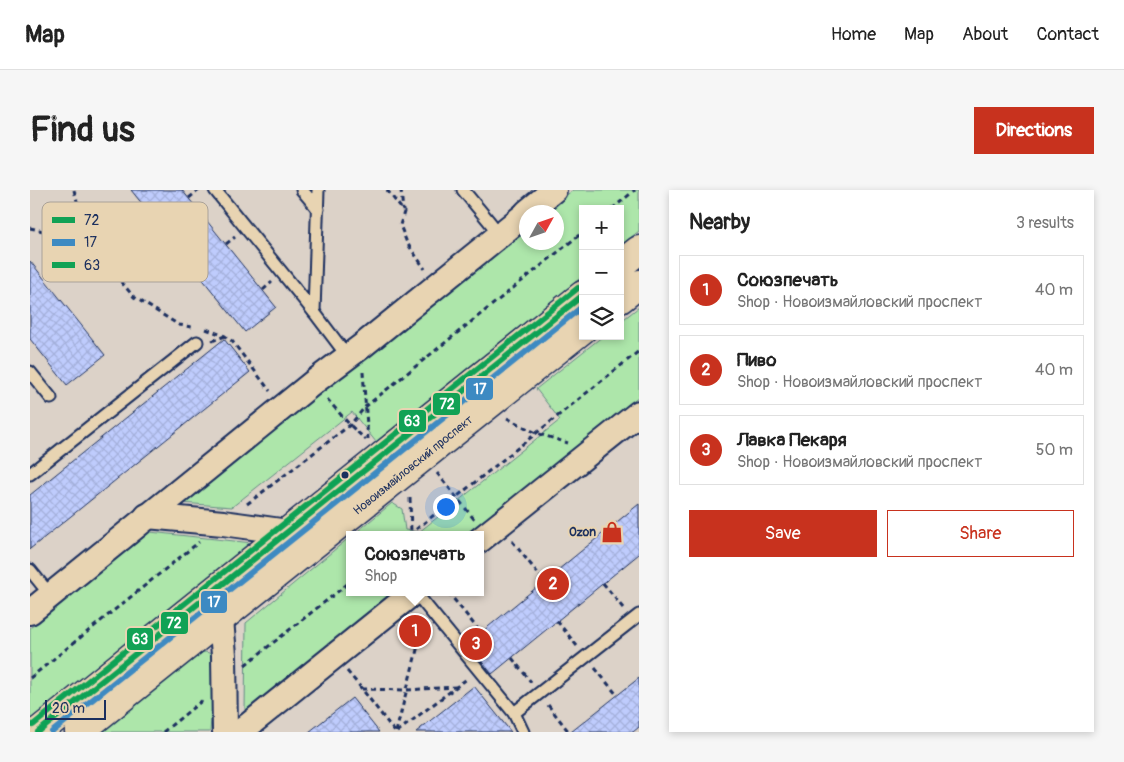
<!DOCTYPE html>
<meta charset="utf-8">
<style>
:root{--surface:#fff;--page:#f6f6f6;--text:#222;--muted:#767676;--line:#e0e0e0;--accent:#c8321e}
body{margin:0;font-family:Pangolin,sans-serif;background:var(--page);color:var(--text)}
.controls{position:absolute;right:15px;top:15px;display:grid;overflow:hidden;border-radius:0px;box-shadow:0 2px 8px #0003}
.controls button{width:45px;height:45px;display:grid;place-items:center;padding:0;border:0;border-bottom:1px solid var(--line);background:var(--surface);color:var(--text);font:25px sans-serif}
.compass{position:absolute;left:489px;top:15px;width:45px;height:45px;border-radius:50%;background:var(--surface);box-shadow:0 2px 8px #0003;rotate:50deg}
.scale{position:absolute;left:15px;bottom:12px;width:61px;box-sizing:border-box;padding-left:5px;border:2px solid #1b2f5e;border-top:0;font-size:14px;line-height:18px;white-space:nowrap;color:#1b2f5e;-webkit-text-stroke:4px #e8d4b2;paint-order:stroke}
.you{position:absolute;left:415px;top:316px;width:18px;height:18px;margin:-12px;border:4px solid #fff;border-radius:50%;background:#1a73e8;box-shadow:0 0 0 8px #1a73e833}
.badge{display:grid;place-items:center;width:32px;height:32px;border-radius:50%;background:var(--accent);color:#fff;font-size:16px;font-weight:700}
.pin{position:absolute;translate:-50% -50%;border:2px solid #fff;box-shadow:0 1px 5px #0006}
.popup{position:absolute;left:316px;top:341px;width:138px;height:65px;box-sizing:border-box;display:grid;place-content:center;border-radius:0px;background:var(--surface);filter:drop-shadow(0 1px 4px #0005);font-size:16px;white-space:nowrap;color:var(--muted)}
.popup b{font-size:19px;color:var(--text)}
.popup::after{content:'';position:absolute;left:50%;top:100%;margin-left:-10px;border:10px solid transparent;border-top-color:var(--surface)}
.list{margin:0;padding:0;list-style:none}
h2{display:flex;justify-content:space-between;align-items:center;height:65px;margin:0;padding:0 20px;font-size:21px}
h2 small{font-size:16px;font-weight:400;color:var(--muted)}
.list li{display:grid;grid-template-columns:32px 1fr auto;gap:15px;align-items:center;box-sizing:border-box;height:70px;margin:0 10px 10px;padding:0 10px;border:1px solid var(--line);border-radius:0px}
.list b{display:block;font-size:19px;white-space:nowrap}
.list p{margin:0;font-size:16px;white-space:nowrap;color:var(--muted)}
.list em{font-size:16px;font-style:normal;color:var(--muted)}
.actions{display:flex;gap:10px;padding:15px 20px}
.actions a{flex:1;padding:11px 0;border:1px solid var(--accent);border-radius:0px;text-align:center;font-size:18px;color:var(--accent)}
.actions .main{background:var(--accent);color:#fff}
.icon{flex:none;width:28px;height:28px;fill:none;stroke:currentColor;stroke-width:2;stroke-linecap:round;stroke-linejoin:round}
.map{position:relative;flex:none;width:609px;height:542px;overflow:hidden;border-radius:0px}
header{display:flex;align-items:center;gap:30px;box-sizing:border-box;height:70px;padding:0 25px;background:var(--surface);border-bottom:1px solid var(--line)}
header strong{font-size:24px}
nav{display:flex;gap:28px;margin-inline-start:auto;font-size:18px}
.intro{display:flex;align-items:center;justify-content:space-between;box-sizing:border-box;height:120px;padding:0 30px}
h1{margin:0;font-size:35px}
.button{padding:12px 22px;border-radius:0px;background:var(--accent);color:#fff;font-size:18px;font-weight:700}
main{display:flex;gap:30px;padding:0 30px}
aside{flex:1;background:var(--surface);border-radius:0px;box-shadow:0 2px 8px #0003}
.map>svg:first-child{display:block}
.green{fill:#ade6aa;stroke:#648a84}
.building{fill:url(#building-cross-hatch);stroke:#1b2f5e}
.lines{fill:none;stroke-linecap:round;stroke-linejoin:round}
.service-casing{stroke:#1b2f5e;stroke-width:15}
.minor-casing{stroke:#1b2f5e;stroke-width:28}
.tertiary-casing{stroke:#1b2f5e;stroke-width:31}
.path{stroke:#1b2f5e;stroke-width:3;stroke-dasharray:5 4;stroke-linecap:butt}
.service{stroke:#e8d4b2;stroke-width:11}
.minor{stroke:#e8d4b2;stroke-width:24}
.tertiary{stroke:#e8d4b2;stroke-width:28}
.bus-1-casing{stroke:#e8d4b2;stroke-width:10}
.bus-2-casing{stroke:#e8d4b2;stroke-width:10}
.bus-3-casing{stroke:#e8d4b2;stroke-width:10}
.bus-1{stroke:#11a255;stroke-width:6}
.bus-2{stroke:#3d8ac2;stroke-width:6}
.bus-3{stroke:#11a255;stroke-width:6}
.bus-dot{fill:#1b2f5e;stroke:#e8d4b2;stroke-width:2}
.labels{text-anchor:middle;stroke-width:4;stroke-linejoin:round;paint-order:stroke}
.street-label{font-size:12px;fill:#1b2f5e;stroke:#e8d4b2}
.poi-label{font-size:12px;font-weight:bold;fill:#1b2f5e;stroke:#e8d4b2;text-anchor:end}
.key{fill:#e8d4b2;stroke:#aaa299;stroke-width:1}
.key-label{font-size:14px;fill:#1b2f5e}
.line-badge{stroke:#e8d4b2;stroke-width:2}
.badge-label{font-size:14px;text-anchor:middle;font-weight:bold;fill:#fff}
</style>
<header>
<strong>Map</strong>
<nav><a>Home</a><a>Map</a><a>About</a><a>Contact</a></nav>
</header>
<div class="intro"><h1>Find us</h1><a class="button">Directions</a></div>
<main>
<div class="map">
<svg width="609" height="542" viewBox="0 0 609 542">
<defs>
<pattern id="building-cross-hatch" width="8" height="8" patternUnits="userSpaceOnUse" patternTransform="scale(1.25)"><rect width="8" height="8" fill="#bfccfd"/><path d="M0 0l8 8M0 8l8-8" fill="none" stroke="#a4b0db"/></pattern>
</defs>
<rect width="100%" height="100%" fill="#dcd2c8"/>
<filter id="ink" filterUnits="userSpaceOnUse"><feTurbulence type="fractalNoise" baseFrequency=".02" numOctaves="2"/><feDisplacementMap in="SourceGraphic" scale="10" xChannelSelector="R" yChannelSelector="G"/><feConvolveMatrix kernelMatrix="1 2 1 2 8 2 1 2 1" color-interpolation-filters="sRGB"/></filter>
<g filter="url(#ink)">
<g class="green">
<path d="M543 0H609V41L590 56V19H553V86L346 252 322 222 202 317 152 313 496 38 497 52H526V22H515Z"/>
<path d="M49 14 88 61 53 90 14 44Z"/>
<path d="M609 117V206L436 345H323L362 313 372 319 375 340 389 342 530 230 506 199 573 146H590V132Z"/>
<path d="M120 342 223 353 0 531V438Z"/>
<path d="M320 347V402H365L215 522 216 433Z"/>
<path d="M175 462C181 463 183 465 185 470L180 542H72L170 463Z"/>
</g>
<g class="building">
<path d="M101 0H152L246 117 215 142Z"/>
<path d="M0 71 75 165 37 195 0 149Z"/>
<path d="M194 149 220 182 0 359V305Z"/>
<path d="M609 314V364L462 484 437 454Z"/>
<path d="M609 488V537L603 542H541Z"/>
<path d="M444 496 481 542H386Z"/>
<path d="M322 508 349 542H279Z"/>
</g>
<g class="lines">
<g class="service-casing">
<g id="service">
<path d="M185 0 284 122 318 167"/>
<path d="M272 0 288 19"/>
<path d="M433 0 458 30 470 45"/>
<path d="M284 122 288 0"/>
<path d="M0 182 21 208"/>
<path d="M0 284 167 152"/>
<path d="M0 380 21 406"/>
<path d="M385 402 484 523 493 542"/>
<path d="M484 523 609 425"/>
</g>
</g>
<g class="minor-casing">
<g id="minor">
<path d="M497 22 524 0"/>
<path d="M117 326 193 333 258 342 265 351"/>
<path d="M450 350 609 223"/>
<path d="M182 417 191 429 194 465 195 542"/>
<path d="M0 422 284 192 332 156 497 23"/>
<path d="M210 542 384 402"/>
</g>
</g>
<g class="tertiary-casing">
<g id="tertiary">
<path d="M590 75 609 60"/>
<path d="M590 109 609 94"/>
<path d="M8 542 553 105"/>
<path d="M49 542 553 139"/>
</g>
</g>
<g class="path">
<path d="M44 0C50 25 61 48 73 71"/>
<path d="M357 0 374 22 370 35 377 53 395 79"/>
<path d="M371 0 373 21"/>
<path d="M159 8 169 0"/>
<path d="M582 19 605 0"/>
<path d="M0 38 18 42 73 71 104 107 149 135 162 137"/>
<path d="M196 54 205 47"/>
<path d="M233 100 242 92"/>
<path d="M176 139 195 146 202 151 240 201"/>
<path d="M182 151 195 146"/>
<path d="M333 182 338 249"/>
<path d="M297 209 320 235 336 250"/>
<path d="M477 228 506 243 538 253"/>
<path d="M407 283 444 329"/>
<path d="M380 308 381 344"/>
<path d="M217 314 320 235 335 217 553 42"/>
<path d="M379 345 609 161"/>
<path d="M482 351 514 391"/>
<path d="M573 393 593 418"/>
<path d="M418 402 451 443"/>
<path d="M527 431 547 456"/>
<path d="M482 468 501 492"/>
<path d="M215 475 320 392"/>
<path d="M565 478 587 505"/>
<path d="M317 481 332 499 365 542"/>
<path d="M0 488 169 352"/>
<path d="M332 499 376 500 426 497"/>
<path d="M518 515 539 542"/>
<path d="M133 542 174 509"/>
<path d="M366 542 393 436"/>
<path d="M367 542 438 488"/>
</g>
<use href="#service" class="service"/>
<use href="#minor" class="minor"/>
<use href="#tertiary" class="tertiary"/>
<g class="bus-1-casing">
<path id="bus-1" d="M8 542 553 105"/>
</g>
<g class="bus-2-casing">
<path id="bus-2" d="M22 542 553 116"/>
</g>
<g class="bus-3-casing">
<path id="bus-3" d="M3 535 548 98"/>
</g>
<use href="#bus-1" class="bus-1"/>
<use href="#bus-2" class="bus-2"/>
<use href="#bus-3" class="bus-3"/>
</g>
</g>
<defs>
<g id="shop-bare" transform="scale(1.725)"><path d="M-5-2.5h2.3a2.7 3.5 0 0 1 5.4 0H5L5.5 6h-11ZM-1.5-2.5h3a1.5 2.3 0 0 0-3 0Z" fill="#c8321e" stroke="#e8d4b2" stroke-width="2.5" paint-order="stroke"/></g>
</defs>
<g fill-rule="evenodd">
<use href="#shop-bare" x="582" y="342"/>
</g>
<circle class="bus-dot" cx="315" cy="285" r="4.5"/>
<g class="labels">
<g class="street-label">
<text transform="translate(383 275) rotate(-39)" y="4">Новоизмайловский проспект</text>
</g>
<g class="poi-label">
<text x="566" y="346">Ozon</text>
</g>
</g>
<rect x="12" y="12" width="166" height="80" rx="8" class="key"/>
<rect x="22" y="27" width="23" height="6" fill="#11a255"/>
<rect x="22" y="49" width="23" height="7" fill="#3d8ac2"/>
<rect x="22" y="72" width="23" height="6" fill="#11a255"/>
<g class="key-label">
<text x="54" y="35">72</text>
<text x="54" y="57">17</text>
<text x="54" y="80">63</text>
</g>
<g class="line-badge">
<rect x="435" y="187" width="29" height="24" rx="5" fill="#3d8ac2"/>
<rect x="402" y="202" width="29" height="24" rx="5" fill="#11a255"/>
<rect x="368" y="219" width="29" height="24" rx="5" fill="#11a255"/>
<rect x="170" y="400" width="28" height="24" rx="5" fill="#3d8ac2"/>
<rect x="130" y="421" width="29" height="24" rx="5" fill="#11a255"/>
<rect x="96" y="437" width="28" height="24" rx="5" fill="#11a255"/>
</g>
<g class="badge-label">
<text x="450" y="204">17</text>
<text x="417" y="219">72</text>
<text x="382" y="236">63</text>
<text x="184" y="417">17</text>
<text x="144" y="438">72</text>
<text x="110" y="454">63</text>
</g>
</svg>
<div class="controls">
<button>+</button>
<button>−</button>
<button><svg class="icon" aria-label="layers" viewBox="0 0 24 24"><path d="M12 4l9 5-9 5-9-5zM3 14l9 5 9-5"/></svg></button>
</div>
<svg class="compass" viewBox="-18 -18 36 36"><path d="M0-13l5 13h-10z" fill="#e53935"/><path d="M0 13l5-13h-10z" fill="#767676"/></svg>
<div class="scale">20 m</div>
<div class="you"></div>
<div class="pin badge" style="left:385px;top:441px">1</div>
<div class="popup"><b>Союзпечать</b>Shop</div>
<div class="pin badge" style="left:523px;top:394px">2</div>
<div class="pin badge" style="left:446px;top:454px">3</div>
</div>
<aside>
<h2>Nearby<small>3 results</small></h2>
<ul class="list">
<li><span class="badge">1</span><div><b>Союзпечать</b><p>Shop · Новоизмайловский проспект</p></div><em>40 m</em></li>
<li><span class="badge">2</span><div><b>Пиво</b><p>Shop · Новоизмайловский проспект</p></div><em>40 m</em></li>
<li><span class="badge">3</span><div><b>Лавка Пекаря</b><p>Shop · Новоизмайловский проспект</p></div><em>50 m</em></li>
</ul>
<div class="actions"><a class="main">Save</a><a>Share</a></div>
</aside>
</main>
